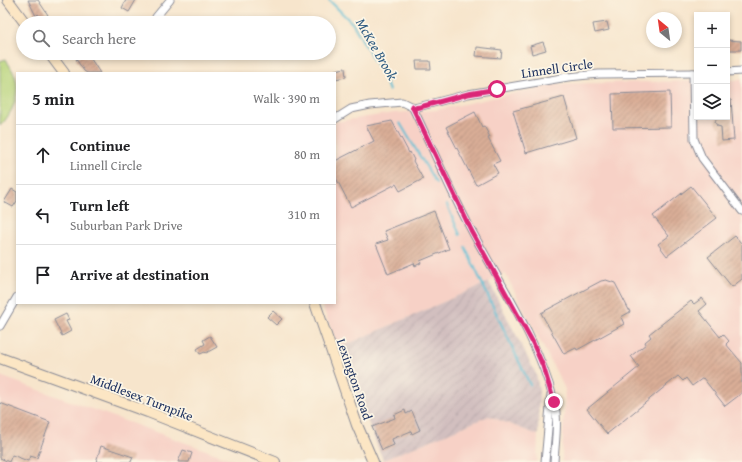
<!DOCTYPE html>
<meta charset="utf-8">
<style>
:root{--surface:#fff;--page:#f6f6f6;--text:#202124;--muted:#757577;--line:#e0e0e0}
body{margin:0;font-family:"Gentium Book Plus",serif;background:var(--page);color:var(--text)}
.controls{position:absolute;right:12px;top:12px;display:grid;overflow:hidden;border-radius:0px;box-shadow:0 2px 6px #0003}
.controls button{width:36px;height:36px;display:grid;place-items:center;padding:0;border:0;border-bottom:1px solid var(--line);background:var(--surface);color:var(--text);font:20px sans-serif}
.compass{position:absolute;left:646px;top:12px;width:36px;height:36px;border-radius:50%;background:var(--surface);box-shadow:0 2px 6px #0003;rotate:331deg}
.stop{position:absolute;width:12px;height:12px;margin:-9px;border:3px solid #db2777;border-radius:50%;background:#fff}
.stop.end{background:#db2777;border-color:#fff;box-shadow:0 1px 4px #0008}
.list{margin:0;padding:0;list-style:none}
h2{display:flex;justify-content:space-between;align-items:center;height:52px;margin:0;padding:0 16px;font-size:17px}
h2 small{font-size:13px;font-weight:400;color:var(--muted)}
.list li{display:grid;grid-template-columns:26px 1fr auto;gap:12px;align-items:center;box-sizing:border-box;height:60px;padding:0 16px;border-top:1px solid var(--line)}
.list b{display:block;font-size:15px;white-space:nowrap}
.list p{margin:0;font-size:13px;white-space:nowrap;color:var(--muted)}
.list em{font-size:13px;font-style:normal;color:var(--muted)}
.icon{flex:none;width:22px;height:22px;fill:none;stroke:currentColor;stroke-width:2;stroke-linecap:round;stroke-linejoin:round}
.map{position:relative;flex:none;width:742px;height:462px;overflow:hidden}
.search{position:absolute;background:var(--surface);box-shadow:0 2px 6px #0003;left:16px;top:16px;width:320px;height:44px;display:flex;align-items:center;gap:10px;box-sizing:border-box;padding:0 14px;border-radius:22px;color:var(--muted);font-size:15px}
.panel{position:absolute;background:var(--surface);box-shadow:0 2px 6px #0003;left:16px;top:72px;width:320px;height:232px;border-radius:0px}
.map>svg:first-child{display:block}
.built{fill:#f7d1c6}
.industrial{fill:url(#industrial-furrows)}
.green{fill:#b8d47b;stroke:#6a826c}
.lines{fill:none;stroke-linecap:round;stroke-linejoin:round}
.stream{stroke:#57bdd4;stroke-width:2}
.building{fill:url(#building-hatch)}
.street-casing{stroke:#898a95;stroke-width:9}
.secondary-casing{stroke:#898a95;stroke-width:12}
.street{stroke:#fff;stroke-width:7}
.secondary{stroke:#fce6c4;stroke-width:10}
.route{stroke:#db2777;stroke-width:5}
.labels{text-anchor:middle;stroke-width:3.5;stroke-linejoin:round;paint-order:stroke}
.street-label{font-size:13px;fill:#1b2f5e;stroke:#fcf5e5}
.water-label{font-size:14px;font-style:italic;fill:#2d5a81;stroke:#fcf5e5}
</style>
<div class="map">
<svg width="742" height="462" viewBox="0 0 742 462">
<defs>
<pattern id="industrial-furrows" width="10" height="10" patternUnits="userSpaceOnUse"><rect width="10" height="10" fill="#d2bfbf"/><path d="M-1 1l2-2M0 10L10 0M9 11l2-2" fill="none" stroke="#b4a4a7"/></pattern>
<pattern id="building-hatch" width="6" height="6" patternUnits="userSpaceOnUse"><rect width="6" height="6" fill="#daae97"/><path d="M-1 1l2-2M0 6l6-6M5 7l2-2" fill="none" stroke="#b08e7e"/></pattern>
</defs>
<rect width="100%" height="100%" fill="#fcf5e5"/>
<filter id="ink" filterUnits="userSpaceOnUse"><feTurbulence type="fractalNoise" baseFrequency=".025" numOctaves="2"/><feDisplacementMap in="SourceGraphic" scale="8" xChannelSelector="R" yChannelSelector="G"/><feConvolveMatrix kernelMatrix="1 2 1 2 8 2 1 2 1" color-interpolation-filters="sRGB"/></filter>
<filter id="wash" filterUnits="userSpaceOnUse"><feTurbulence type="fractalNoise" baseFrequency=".012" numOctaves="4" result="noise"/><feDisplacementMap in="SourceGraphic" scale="16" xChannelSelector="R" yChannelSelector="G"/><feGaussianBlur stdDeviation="0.9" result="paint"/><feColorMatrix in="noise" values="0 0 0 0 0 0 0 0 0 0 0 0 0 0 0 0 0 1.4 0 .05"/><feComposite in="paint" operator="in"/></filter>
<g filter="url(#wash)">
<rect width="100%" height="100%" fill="#f7e5cc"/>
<g class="built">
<path d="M727 80H742V462H562L565 389 505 273 489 282 339 348 321 303H335V122L394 113 437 110 556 84 697 81V117H727Z"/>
<path d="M0 376 239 462H0Z"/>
<path d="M489 416 538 435 537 462H384L383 460Z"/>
</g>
<path class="industrial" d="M489 282 536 374 539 391 538 435 489 416 383 460 339 348Z"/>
<path class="green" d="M6 59C9 65 13 71 15 76 21 94 12 114 0 126V61Z"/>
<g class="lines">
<g class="stream">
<path d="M329 0 353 24 385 80 389 91"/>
<path d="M400 123 436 183"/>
<path d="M447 205 460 235"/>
<path d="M465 247 530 385"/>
</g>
</g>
<g id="blocks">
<g class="building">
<path d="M28 0H38L48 15 42 19 38 14 36 16Z"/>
<path d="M126 0H136L129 12 122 8Z"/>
<path d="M607 22 609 30 595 33 593 24Z"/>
<path d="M727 40 741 41V50H727Z"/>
<path d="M543 42 546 50 532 54 530 46Z"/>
<path d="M477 47 502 50 501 58 476 56Z"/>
<path d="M83 54 86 58 89 56 100 73H87L84 71 76 59Z"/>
<path d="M416 61H430L431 69H417Z"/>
<path d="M345 68 346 77 335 79V70Z"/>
<path d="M670 92 671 127 613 128 612 94Z"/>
<path d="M564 97 576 138 526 153 513 111Z"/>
<path d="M727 100H731L734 140 722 141 721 127 717 126 715 122 717 117H727Z"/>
<path d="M475 112 482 127 484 126 490 137 488 138 500 161 493 164 498 173 476 185 446 127Z"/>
<path d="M392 121 409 153 410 152 414 160 413 161 423 179 400 191 396 184 351 207 335 176V161L374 141 366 126Z"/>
<path d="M691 186 717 218 667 256 658 244 669 236 653 216Z"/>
<path d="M12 189 17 192V201L13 207 4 202Z"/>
<path d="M434 211 449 249 420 261 421 263 415 266 414 263 388 274 376 244 388 240 384 231Z"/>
<path d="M735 236 742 244V279L732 287 708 257Z"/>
<path d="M606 280 615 283 630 312 621 317 624 324 577 350 576 348 564 354 541 313 601 281Z"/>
<path d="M702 298 707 304 699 311 720 337 723 334 729 341 726 344 742 363V393L725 406 703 378 692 386 686 378 683 381 678 376 607 434 587 409 639 367 631 356 646 344 645 342 651 337 649 334 691 301 694 304Z"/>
<path d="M273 311 282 319 276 325 267 317Z"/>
<path d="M66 314 69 320 66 321 71 331 62 336 54 320Z"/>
<path d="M210 336 217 347 206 353 205 352 200 354 197 349 205 344 203 340Z"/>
<path d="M0 403 50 422 37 458 30 456 28 461 12 455 9 462 0 458Z"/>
<path d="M405 410 406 414 412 411 420 430 412 434 411 431 392 439 394 445 382 450 372 427 395 418 394 415Z"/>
<path d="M101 446 133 457 131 462H96Z"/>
<path d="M183 450 192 453 189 462H178Z"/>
</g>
</g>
</g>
<g filter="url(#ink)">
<use href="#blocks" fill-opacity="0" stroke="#898a95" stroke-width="1"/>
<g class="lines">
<g class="street-casing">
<g id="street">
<path d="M156 17 170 0"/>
<path d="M727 72 742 71"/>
<path d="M697 73H693L694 139 702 158 742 211"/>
<path d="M412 106C433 149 451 193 474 235 503 288 539 342 554 401 559 420 555 443 554 462"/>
<path d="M335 119 351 109 370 105 402 102 414 108 468 94 568 77 599 74 693 73"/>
<path d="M0 326 17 297"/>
<path d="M545 462 551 395"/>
</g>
</g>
<g class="secondary-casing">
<g id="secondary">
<path d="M8 0 25 23"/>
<path d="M49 53 64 73"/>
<path d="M315 303 357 425 373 462"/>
<path d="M0 358 148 412 275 462"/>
</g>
</g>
<use href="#street" class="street"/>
<use href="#secondary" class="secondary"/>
</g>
</g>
<g class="lines" filter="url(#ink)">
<path class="route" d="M497 89 468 94 420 107 414 108 412 106 471 230 533 343 543 366 554 402"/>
</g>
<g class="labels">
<g class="street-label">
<text transform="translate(557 68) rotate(-8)" y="5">Linnell Circle</text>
<text transform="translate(355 379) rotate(71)" y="5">Lexington Road</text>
<text transform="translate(142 397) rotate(21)" y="5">Middlesex Turnpike</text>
</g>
<g class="water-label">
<text transform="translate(377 49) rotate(60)" y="5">McKee Brook</text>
</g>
</g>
</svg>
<div class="controls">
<button>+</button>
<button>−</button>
<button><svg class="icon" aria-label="layers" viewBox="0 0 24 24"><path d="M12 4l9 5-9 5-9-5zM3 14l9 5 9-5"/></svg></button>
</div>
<svg class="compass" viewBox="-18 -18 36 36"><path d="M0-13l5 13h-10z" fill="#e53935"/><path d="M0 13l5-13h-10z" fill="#757577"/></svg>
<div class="stop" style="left:497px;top:89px"></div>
<div class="stop end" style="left:554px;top:402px"></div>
<div class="search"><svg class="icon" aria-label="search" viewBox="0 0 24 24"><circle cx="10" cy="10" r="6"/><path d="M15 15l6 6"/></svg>Search here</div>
<section class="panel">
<h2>5 min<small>Walk · 390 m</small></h2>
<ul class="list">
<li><svg class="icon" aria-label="ahead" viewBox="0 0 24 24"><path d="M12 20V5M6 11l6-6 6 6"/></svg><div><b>Continue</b><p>Linnell Circle</p></div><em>80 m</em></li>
<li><svg class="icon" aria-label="left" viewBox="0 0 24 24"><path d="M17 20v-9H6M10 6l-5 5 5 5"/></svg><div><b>Turn left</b><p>Suburban Park Drive</p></div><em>310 m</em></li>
<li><svg class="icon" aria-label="arrive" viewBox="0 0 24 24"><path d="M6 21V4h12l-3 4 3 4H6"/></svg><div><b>Arrive at destination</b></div></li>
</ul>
</section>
</div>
